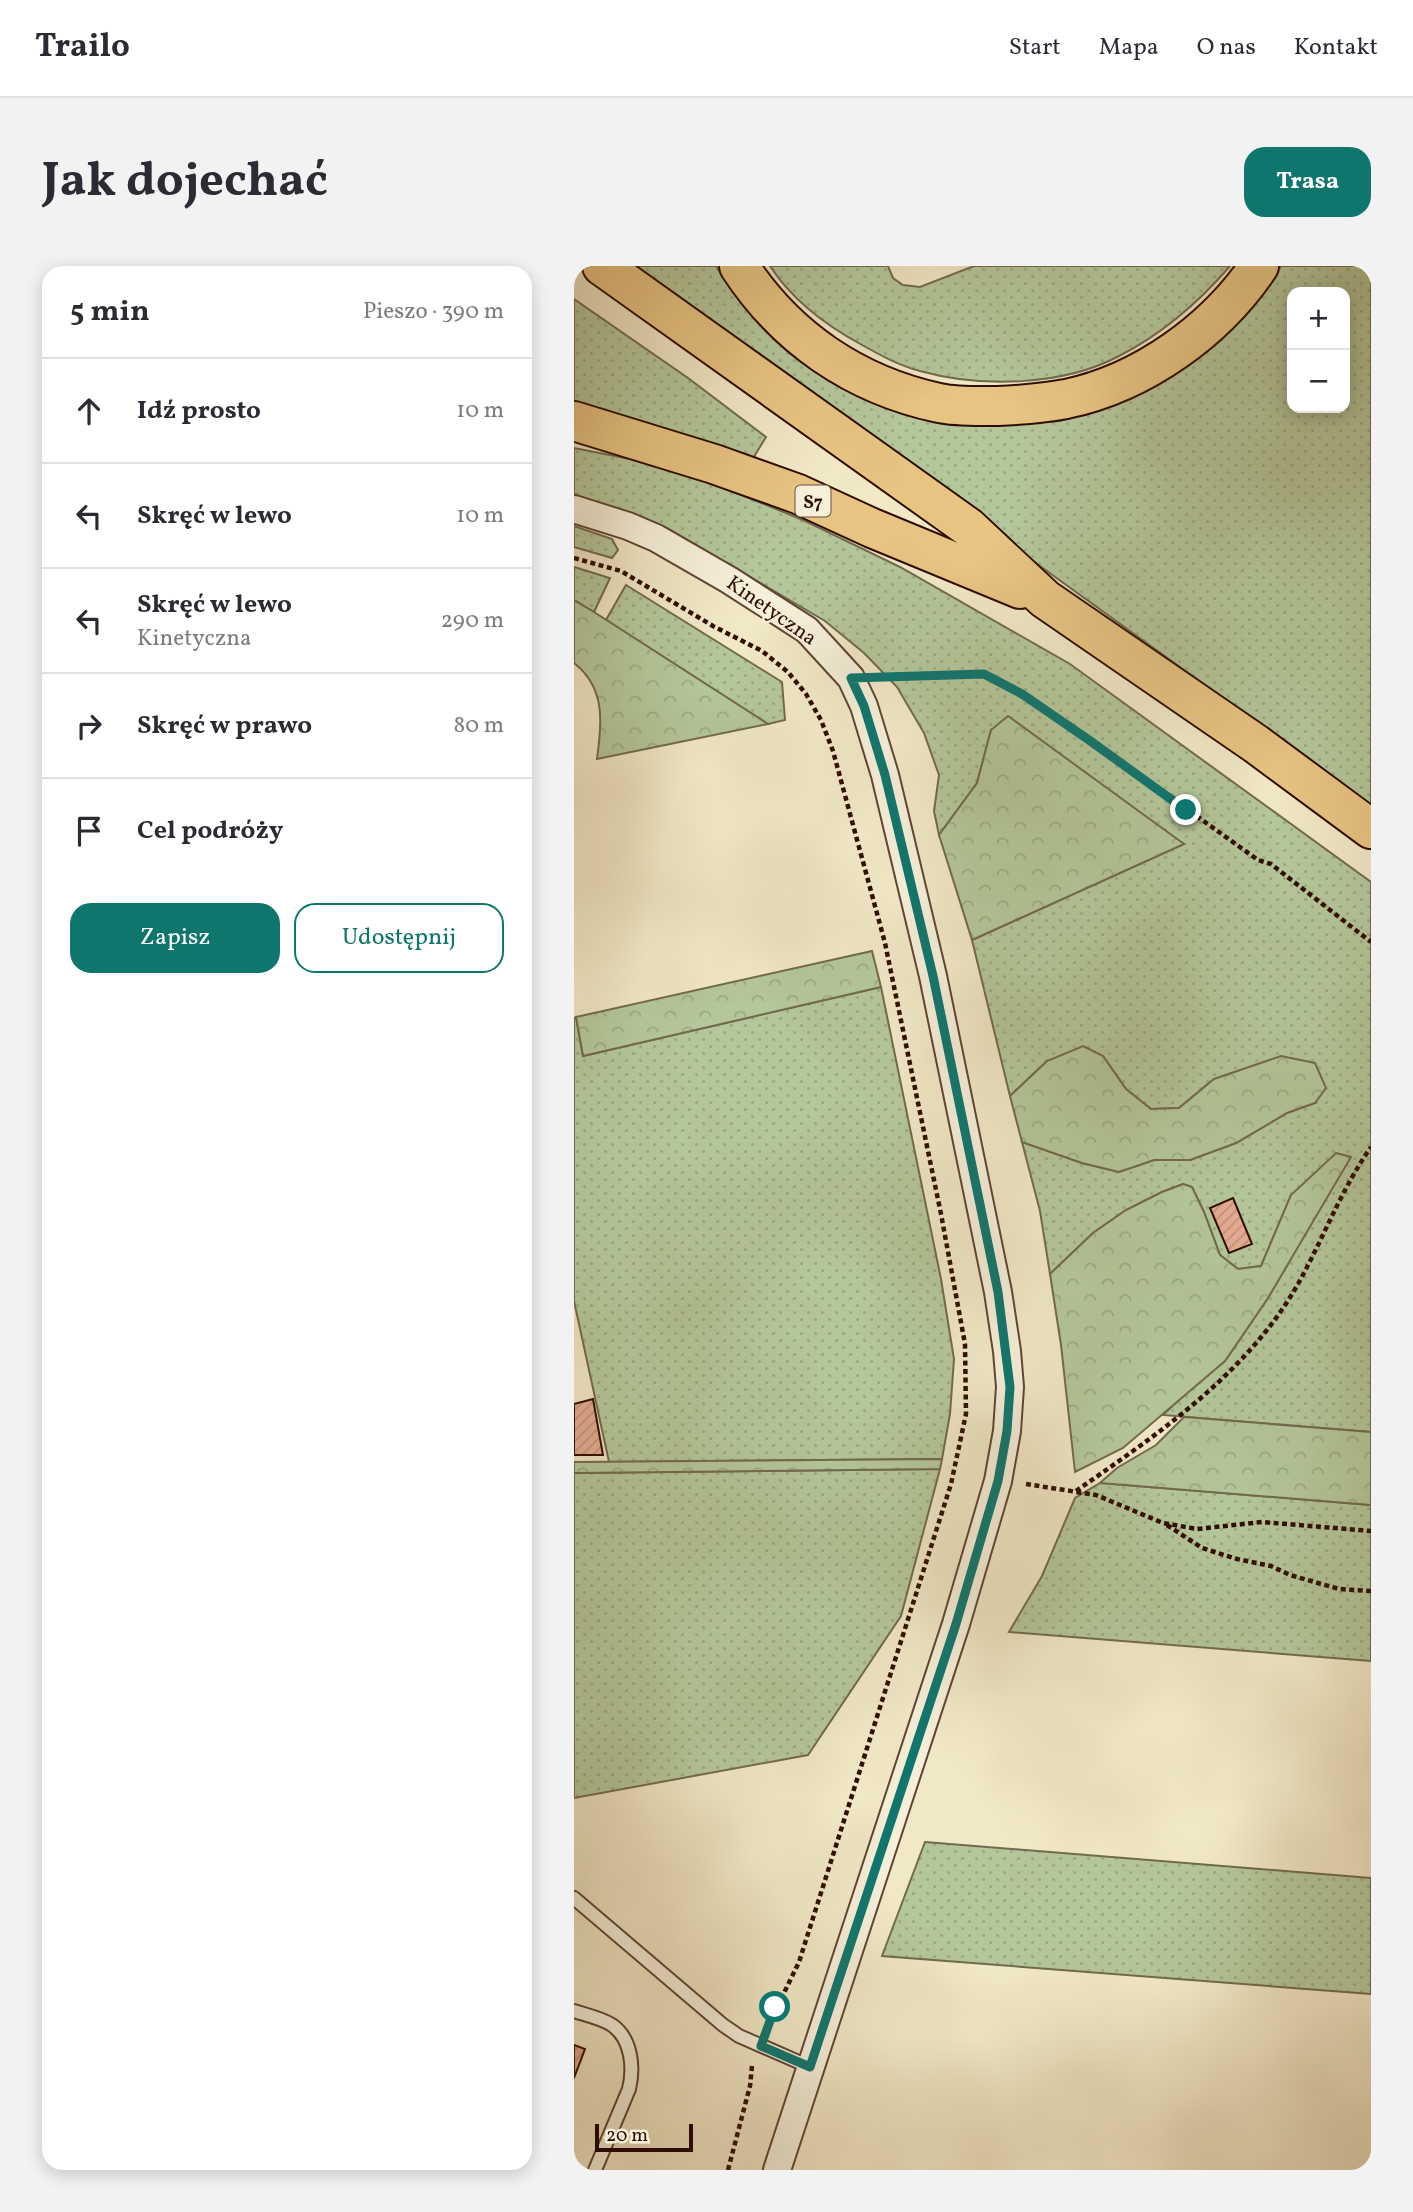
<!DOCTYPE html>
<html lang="pl">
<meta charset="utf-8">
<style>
:root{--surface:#fff;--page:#f2f2f3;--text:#2b2b33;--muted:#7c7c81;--line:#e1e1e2;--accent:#0f766e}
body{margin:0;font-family:Vollkorn,serif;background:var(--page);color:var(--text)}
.controls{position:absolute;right:21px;top:21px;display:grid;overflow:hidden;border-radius:14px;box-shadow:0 4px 18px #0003}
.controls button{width:63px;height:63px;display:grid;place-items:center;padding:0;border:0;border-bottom:2px solid var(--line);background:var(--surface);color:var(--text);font:35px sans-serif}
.scale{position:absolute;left:21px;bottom:18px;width:98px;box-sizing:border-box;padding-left:7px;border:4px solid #2f0d02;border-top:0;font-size:19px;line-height:24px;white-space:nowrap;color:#2f0d02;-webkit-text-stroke:5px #f6f0da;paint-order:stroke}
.stop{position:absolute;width:21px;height:21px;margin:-16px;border:5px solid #0f766e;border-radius:50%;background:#fff}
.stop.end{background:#0f766e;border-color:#fff;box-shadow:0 2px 7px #0008}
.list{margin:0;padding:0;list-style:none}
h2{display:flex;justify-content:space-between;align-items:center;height:91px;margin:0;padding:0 28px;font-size:30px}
h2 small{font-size:23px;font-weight:400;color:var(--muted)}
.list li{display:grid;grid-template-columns:46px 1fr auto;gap:21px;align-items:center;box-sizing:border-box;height:105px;padding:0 28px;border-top:2px solid var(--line)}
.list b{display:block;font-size:26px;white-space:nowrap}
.list p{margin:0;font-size:23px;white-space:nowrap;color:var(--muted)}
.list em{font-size:23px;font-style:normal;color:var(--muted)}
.actions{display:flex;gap:14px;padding:21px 28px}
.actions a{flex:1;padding:16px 0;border:2px solid var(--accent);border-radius:21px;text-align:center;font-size:24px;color:var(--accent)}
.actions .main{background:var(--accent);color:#fff}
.icon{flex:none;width:38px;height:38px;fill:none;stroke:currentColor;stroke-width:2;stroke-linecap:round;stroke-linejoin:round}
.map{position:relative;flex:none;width:797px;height:1904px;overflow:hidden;border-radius:21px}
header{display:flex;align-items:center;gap:42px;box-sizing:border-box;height:98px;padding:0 35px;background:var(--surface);border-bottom:2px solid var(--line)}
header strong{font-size:33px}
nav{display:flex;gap:38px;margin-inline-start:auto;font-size:24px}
.intro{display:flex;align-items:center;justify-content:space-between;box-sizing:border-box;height:168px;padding:0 42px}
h1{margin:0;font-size:49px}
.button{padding:18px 32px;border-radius:21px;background:var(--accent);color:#fff;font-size:24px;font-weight:700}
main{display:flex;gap:42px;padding:0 42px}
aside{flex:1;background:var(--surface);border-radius:21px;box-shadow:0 4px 18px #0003}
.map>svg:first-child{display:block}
.grass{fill:url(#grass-dots);stroke:#726a4e;stroke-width:2;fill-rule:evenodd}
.forest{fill:url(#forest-crowns);stroke:#726a4e;stroke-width:2}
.building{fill:url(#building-hatch);stroke:#2f0d02;stroke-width:2}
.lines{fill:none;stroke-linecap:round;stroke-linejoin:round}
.lane-casing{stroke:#604433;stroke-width:16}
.street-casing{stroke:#604433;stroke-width:30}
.highway-casing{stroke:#2f0d02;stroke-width:42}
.path{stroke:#2f0d02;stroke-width:4.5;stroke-dasharray:5 3.5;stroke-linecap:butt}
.lane{stroke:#f6f0da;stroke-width:12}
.street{stroke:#f6f0da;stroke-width:26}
.highway{stroke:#e8c483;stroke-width:38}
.route{stroke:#0f766e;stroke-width:9}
.labels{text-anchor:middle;stroke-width:5;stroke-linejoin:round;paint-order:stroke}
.shield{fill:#f6f0da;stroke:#6b5143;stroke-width:2}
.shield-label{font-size:19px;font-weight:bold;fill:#2f0d02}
.street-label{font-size:21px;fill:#2f0d02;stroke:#f6f0da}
</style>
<header>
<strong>Trailo</strong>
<nav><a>Start</a><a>Mapa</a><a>O nas</a><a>Kontakt</a></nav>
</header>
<div class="intro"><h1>Jak dojechać</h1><a class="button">Trasa</a></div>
<main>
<aside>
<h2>5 min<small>Pieszo · 390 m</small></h2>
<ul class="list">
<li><svg class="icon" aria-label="ahead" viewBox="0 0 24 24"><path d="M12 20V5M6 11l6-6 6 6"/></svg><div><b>Idź prosto</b></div><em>10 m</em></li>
<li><svg class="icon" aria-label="left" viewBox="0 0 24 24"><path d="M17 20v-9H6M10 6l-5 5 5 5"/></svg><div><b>Skręć w lewo</b></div><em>10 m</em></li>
<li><svg class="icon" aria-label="left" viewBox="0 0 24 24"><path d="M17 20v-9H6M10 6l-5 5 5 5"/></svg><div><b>Skręć w lewo</b><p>Kinetyczna</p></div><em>290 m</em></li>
<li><svg class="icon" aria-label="right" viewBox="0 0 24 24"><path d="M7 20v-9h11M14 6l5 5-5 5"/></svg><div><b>Skręć w prawo</b></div><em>80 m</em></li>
<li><svg class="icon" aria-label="arrive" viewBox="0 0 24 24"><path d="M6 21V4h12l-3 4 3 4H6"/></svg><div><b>Cel podróży</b></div></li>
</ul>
<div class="actions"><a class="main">Zapisz</a><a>Udostępnij</a></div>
</aside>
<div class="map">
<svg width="797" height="1904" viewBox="0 0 797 1904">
<defs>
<pattern id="grass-dots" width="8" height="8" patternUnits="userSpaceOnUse" patternTransform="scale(1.75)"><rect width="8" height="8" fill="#b4c79a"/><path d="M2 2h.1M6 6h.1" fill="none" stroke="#9baa83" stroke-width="1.8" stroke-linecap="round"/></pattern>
<pattern id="forest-crowns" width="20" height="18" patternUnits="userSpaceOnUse" patternTransform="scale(1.75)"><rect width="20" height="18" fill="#b4c79a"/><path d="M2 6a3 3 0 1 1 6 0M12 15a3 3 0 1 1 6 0" fill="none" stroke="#9baa83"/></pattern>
<pattern id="building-hatch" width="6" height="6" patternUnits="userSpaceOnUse" patternTransform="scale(1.75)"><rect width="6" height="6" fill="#e3ab91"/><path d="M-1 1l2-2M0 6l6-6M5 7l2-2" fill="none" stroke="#c3927b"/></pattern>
</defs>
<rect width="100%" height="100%" fill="#f1e8c6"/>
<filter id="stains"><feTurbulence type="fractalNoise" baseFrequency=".00286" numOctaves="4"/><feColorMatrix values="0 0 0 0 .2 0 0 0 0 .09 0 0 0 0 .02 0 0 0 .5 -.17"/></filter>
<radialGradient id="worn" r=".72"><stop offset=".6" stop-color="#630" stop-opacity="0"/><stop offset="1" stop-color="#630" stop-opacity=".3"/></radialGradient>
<g class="grass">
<path d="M50 0H142L176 47 212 82 403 158H444L486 155 522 145 584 118 618 97 646 75 671 50 698 16 707 0H797V539ZM718 26H771V142H718Z"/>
<path d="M196 0H314L319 12 329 19 346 21 400 0H656C625 36 588 68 545 90 489 120 407 122 346 105 326 100 306 89 288 79 253 60 218 34 196 0Z"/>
<path d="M0 33 114 112 192 171 178 194 69 156 0 135Z"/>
<path d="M0 182 56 193 131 214 229 254 326 301 496 398 797 616V1166L589 1149 618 1121 651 1095 694 1032 776 891 717 929 687 1000 664 1003 646 989 630 946 618 921 609 918 588 926 552 944 519 967 476 1008 466 945 448 876 508 897 545 906 580 894H616L662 877 713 847 741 837 640 813 605 842 577 843 552 823 529 790 473 795 436 830 398 674 610 578 417 464 403 517 365 569 360 545 365 509 350 467 323 421 290 387 251 355 96 264 0 228Z"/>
<path d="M0 260 38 273 44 284 38 292 0 281Z"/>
<path d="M0 301 36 312 20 346 0 334Z"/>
<path d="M52 319 208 416 211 454 194 458 32 354Z"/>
<path d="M307 721 367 1013 380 1093 376 1148 368 1193 35 1196 0 1035V752L2 751 9 790Z"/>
<path d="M366 1203 327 1350 234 1489 0 1532V1207Z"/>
<path d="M526 1217 797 1239V1395L435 1366 468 1310 501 1232Z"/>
<path d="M351 1576 797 1612V1728L308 1690Z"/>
</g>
<g class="forest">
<path d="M0 334 20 346 194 458 23 493C28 457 32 422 0 397Z"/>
<path d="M434 450 610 578 398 674 365 569 403 517 417 464Z"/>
<path d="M298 685 307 721 9 790 2 751Z"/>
<path d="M509 780 529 790 552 823 577 843 605 842 640 813 707 790 741 797 752 822 741 837 713 847 662 877 616 894H580L545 906 508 897 448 876 436 830 473 795Z"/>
<path d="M762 887 777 891 694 1032 651 1095 549 1182 501 1206 487 1079 476 1008 519 967 552 944 588 926 609 918 618 921 630 946 646 989 664 1003 687 1000 717 929Z"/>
<path d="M610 1151 797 1166V1239L526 1217 543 1202 582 1179Z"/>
<path d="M368 1193 366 1203 0 1207V1196Z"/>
</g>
<g class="building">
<path d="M659 932 678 978 655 987 636 942Z"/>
<path d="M19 1133 29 1189H0V1138Z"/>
<path d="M0 1779 11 1783 0 1812Z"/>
</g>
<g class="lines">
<g class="lane-casing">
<g id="lane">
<path d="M0 1632 149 1759 165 1770 236 1801"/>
<path d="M0 1745C12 1749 27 1752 38 1759 58 1773 60 1802 55 1823L21 1904"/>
</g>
</g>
<g class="street-casing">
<path id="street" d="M0 243 54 260 82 272 155 314 233 364 277 412 290 440 311 509 359 710 424 1026 433 1085 436 1121 433 1165 424 1215 382 1358 203 1904"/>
</g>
<g class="highway-casing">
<g id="highway">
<path d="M28 0 394 261 471 333 682 478 797 563"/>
<path d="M165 0C212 72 281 119 365 137 384 141 405 140 424 140 447 139 470 137 492 133 569 117 642 64 685 0"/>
<path d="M0 155 140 198 224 228 298 262 446 323"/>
</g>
</g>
<g class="path">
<path d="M0 292 47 305 139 360 188 385 214 406 232 428 247 454 259 485 311 677 367 948 391 1078 392 1148 377 1218 225 1696 194 1760"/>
<path d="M309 411 410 408 448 428 515 473 684 594 697 598 797 676"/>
<path d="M452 1218 522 1229 589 1257 623 1263 688 1256 797 1265"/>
<path d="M502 1225C584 1168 673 1108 724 1018 749 973 767 924 797 881"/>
<path d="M593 1259 628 1282 663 1293 697 1300 716 1309 765 1323 797 1325"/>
<path d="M154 1904 176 1820 178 1800"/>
</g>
<use href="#lane" class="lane"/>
<use href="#street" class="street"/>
<use href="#highway" class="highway"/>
</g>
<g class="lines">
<path class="route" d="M201 1741 187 1780 236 1801 382 1358 424 1215 433 1165 436 1121 424 1026 359 710 311 509 290 440 277 412 410 408 448 428 515 474 612 544"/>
</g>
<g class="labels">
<rect class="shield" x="221.5" y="219.5" width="35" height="31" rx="5"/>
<g class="shield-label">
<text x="239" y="242">S7</text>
</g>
<g class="street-label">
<text transform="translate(198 344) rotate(35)" y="7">Kinetyczna</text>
</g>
</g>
<rect width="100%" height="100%" filter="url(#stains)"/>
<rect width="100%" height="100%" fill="url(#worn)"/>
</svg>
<div class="controls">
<button>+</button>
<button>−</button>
</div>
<div class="scale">20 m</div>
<div class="stop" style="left:201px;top:1741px"></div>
<div class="stop end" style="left:612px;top:544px"></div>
</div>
</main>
